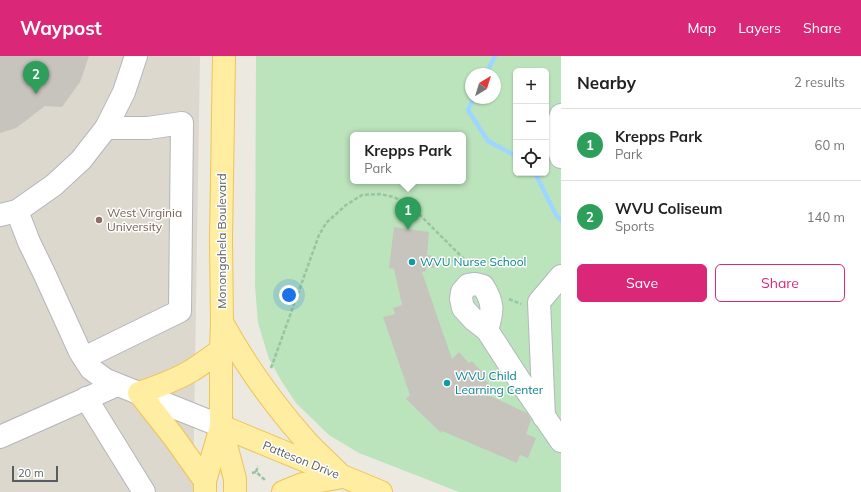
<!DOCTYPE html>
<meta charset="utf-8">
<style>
:root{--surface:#fff;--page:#f6f6f6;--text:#222;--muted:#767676;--line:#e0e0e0;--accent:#db2777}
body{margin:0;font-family:Mulish,sans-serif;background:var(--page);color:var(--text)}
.controls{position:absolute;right:12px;top:12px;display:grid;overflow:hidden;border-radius:6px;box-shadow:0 1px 3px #0004}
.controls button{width:36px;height:36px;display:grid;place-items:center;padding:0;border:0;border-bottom:1px solid var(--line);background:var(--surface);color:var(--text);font:20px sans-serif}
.compass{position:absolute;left:465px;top:12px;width:36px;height:36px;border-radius:50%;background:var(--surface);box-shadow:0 1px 3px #0004;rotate:38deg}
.scale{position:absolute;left:12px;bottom:10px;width:46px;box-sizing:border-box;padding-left:4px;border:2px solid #595d61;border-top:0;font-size:11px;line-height:14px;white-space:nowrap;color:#595d61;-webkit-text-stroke:3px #fff;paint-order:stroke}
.you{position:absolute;left:289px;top:239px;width:14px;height:14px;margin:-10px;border:3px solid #fff;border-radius:50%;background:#1a73e8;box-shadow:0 0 0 6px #1a73e833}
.badge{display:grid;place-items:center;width:26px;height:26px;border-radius:50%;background:var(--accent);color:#fff;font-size:13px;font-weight:700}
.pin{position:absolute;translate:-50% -33px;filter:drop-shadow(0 1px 2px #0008)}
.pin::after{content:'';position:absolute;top:21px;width:14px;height:12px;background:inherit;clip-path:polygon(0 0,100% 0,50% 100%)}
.popup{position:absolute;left:350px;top:76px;width:116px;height:52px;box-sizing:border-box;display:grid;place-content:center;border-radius:6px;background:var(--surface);filter:drop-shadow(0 1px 3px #0005);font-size:13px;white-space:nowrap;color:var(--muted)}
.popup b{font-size:15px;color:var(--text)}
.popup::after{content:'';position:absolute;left:50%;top:100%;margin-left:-8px;border:8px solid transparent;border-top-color:var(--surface)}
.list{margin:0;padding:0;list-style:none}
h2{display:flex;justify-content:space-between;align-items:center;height:52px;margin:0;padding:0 16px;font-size:17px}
h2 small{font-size:13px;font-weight:400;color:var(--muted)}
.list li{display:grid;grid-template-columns:26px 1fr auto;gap:12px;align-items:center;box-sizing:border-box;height:72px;padding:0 16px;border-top:1px solid var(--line)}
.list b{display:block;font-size:15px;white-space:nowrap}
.list p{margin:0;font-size:13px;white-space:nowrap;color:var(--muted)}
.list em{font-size:13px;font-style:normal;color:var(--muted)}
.actions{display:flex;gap:8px;padding:12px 16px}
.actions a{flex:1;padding:9px 0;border:1px solid var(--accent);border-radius:6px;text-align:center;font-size:14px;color:var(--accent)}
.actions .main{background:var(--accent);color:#fff}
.icon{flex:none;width:22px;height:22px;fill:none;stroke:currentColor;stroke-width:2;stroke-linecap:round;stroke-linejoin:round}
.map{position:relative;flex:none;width:561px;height:436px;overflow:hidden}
header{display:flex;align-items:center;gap:24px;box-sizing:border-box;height:56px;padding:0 20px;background:var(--accent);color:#fff}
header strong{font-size:19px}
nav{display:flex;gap:22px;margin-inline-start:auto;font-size:14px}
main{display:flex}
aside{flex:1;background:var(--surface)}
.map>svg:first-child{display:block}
.education{fill:#dcd8ce}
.green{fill:#bce4bc;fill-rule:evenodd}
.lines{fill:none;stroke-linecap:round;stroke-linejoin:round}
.stream{stroke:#9dd6ff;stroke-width:4.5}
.building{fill:#c7c4bd}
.minor-casing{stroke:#b3b6bb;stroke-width:24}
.major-casing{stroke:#f1c354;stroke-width:24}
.path{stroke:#95c5a2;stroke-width:2.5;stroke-dasharray:4 2;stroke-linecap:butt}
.minor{stroke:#fff;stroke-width:22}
.major{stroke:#ffeea2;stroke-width:22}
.education-dot{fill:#8d6e63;stroke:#fff;stroke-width:1.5}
.culture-dot{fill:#0f9aa8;stroke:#fff;stroke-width:1.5}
.labels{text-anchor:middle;stroke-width:3;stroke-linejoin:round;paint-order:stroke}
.education-label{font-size:12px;fill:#785e54;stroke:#fff;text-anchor:start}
.street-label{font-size:12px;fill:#595d61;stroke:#fff}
.culture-label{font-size:12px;fill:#0d838f;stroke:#fff;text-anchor:start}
</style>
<header>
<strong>Waypost</strong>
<nav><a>Map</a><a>Layers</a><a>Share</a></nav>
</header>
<main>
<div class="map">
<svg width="561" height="436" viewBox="0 0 561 436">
<rect width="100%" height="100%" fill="#ece9e0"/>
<path class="education" d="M0 0H200L193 436H0Z"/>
<path class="green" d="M256 0H561V436H459L359 397 329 379 296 347 282 326 269 303 258 267 255 231ZM516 15H546V117H516ZM471 18H495V42H471ZM353 79H463V125H353Z"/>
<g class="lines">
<g class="stream">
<path d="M486 18 495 0"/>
<path d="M474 42 468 54 488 85 516 100"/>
<path d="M535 117 556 159 561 164"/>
</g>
</g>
<g class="building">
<path d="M0 0H89L80 26 62 51 45 50 16 72 0 77Z"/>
<path d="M394 171 429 176 427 199 435 200 434 212 426 211V215L422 216 452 303 459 296 469 307 472 305 488 322 485 324 492 331 486 338 527 357 531 364 526 378 536 382 528 402 520 399 517 407 442 375 441 377 406 343 410 339 383 261 395 258 393 252 402 249 394 213 389 212Z"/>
</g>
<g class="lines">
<g class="minor-casing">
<g id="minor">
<path d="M561 59C555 76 555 84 561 101"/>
<path d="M17 155 29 186 45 219 80 296 91 313 106 324 221 370"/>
<path d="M0 159 17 155 54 129 81 104 106 72 124 36 136 0"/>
<path d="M487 274C493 255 494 247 483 230L475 228 468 229 462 236 461 243 463 252 474 264 487 274 518 322 561 385"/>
<path d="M84 302 180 255 182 67 148 72H106"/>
<path d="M86 342 144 436"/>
<path d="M544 361 539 246 561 220"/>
<path d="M0 381 117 329"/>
</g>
</g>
<g class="major-casing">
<g id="major">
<path d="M224 0 221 183 222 268 221 294V370L235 423V436"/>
<path d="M223 268C246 310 275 350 307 386 318 398 331 409 342 421"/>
<path d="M221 370 381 436"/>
<path d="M205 425 173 380 139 337C157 331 174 325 191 315 201 309 211 301 221 294"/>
<path d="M205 435V425L221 371"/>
<path d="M283 436 303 428 342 421"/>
</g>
</g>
<g class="path">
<path d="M509 243 521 248"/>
<path d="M271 312 319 179 326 167 346 149 362 139 380 138 394 141 412 151 472 211"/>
<path d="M256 416 258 410"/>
<path d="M252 417 256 416 266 425"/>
</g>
<use href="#minor" class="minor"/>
<use href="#major" class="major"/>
</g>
<circle class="education-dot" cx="99" cy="164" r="4"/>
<g class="culture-dot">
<circle cx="412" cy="206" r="4"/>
<circle cx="447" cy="327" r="4"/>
</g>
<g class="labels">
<g class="education-label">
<text x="107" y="161">West Virginia<tspan x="107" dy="14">University</tspan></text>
</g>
<g class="street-label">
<text transform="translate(222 185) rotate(-90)" y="4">Monongahela Boulevard</text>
<text transform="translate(301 404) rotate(22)" y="4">Patteson Drive</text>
</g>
<g class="culture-label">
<text x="420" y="210">WVU Nurse School</text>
<text x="455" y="324">WVU Child<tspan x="455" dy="14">Learning Center</tspan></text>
</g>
</g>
</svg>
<div class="controls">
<button>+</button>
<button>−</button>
<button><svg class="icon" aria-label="locate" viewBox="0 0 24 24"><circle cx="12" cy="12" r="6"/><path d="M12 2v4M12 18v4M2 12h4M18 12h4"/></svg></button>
</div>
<svg class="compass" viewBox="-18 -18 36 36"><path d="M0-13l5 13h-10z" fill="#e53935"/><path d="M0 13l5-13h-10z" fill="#767676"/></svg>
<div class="scale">20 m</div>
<div class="you"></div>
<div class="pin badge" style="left:408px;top:174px;background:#2e9e5b">1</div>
<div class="popup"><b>Krepps Park</b>Park</div>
<div class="pin badge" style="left:36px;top:38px;background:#2e9e5b">2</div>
</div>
<aside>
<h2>Nearby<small>2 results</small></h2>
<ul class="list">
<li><span class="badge" style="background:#2e9e5b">1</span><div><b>Krepps Park</b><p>Park</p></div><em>60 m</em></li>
<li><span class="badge" style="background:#2e9e5b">2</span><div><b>WVU Coliseum</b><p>Sports</p></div><em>140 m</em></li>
</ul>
<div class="actions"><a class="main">Save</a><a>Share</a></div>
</aside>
</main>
